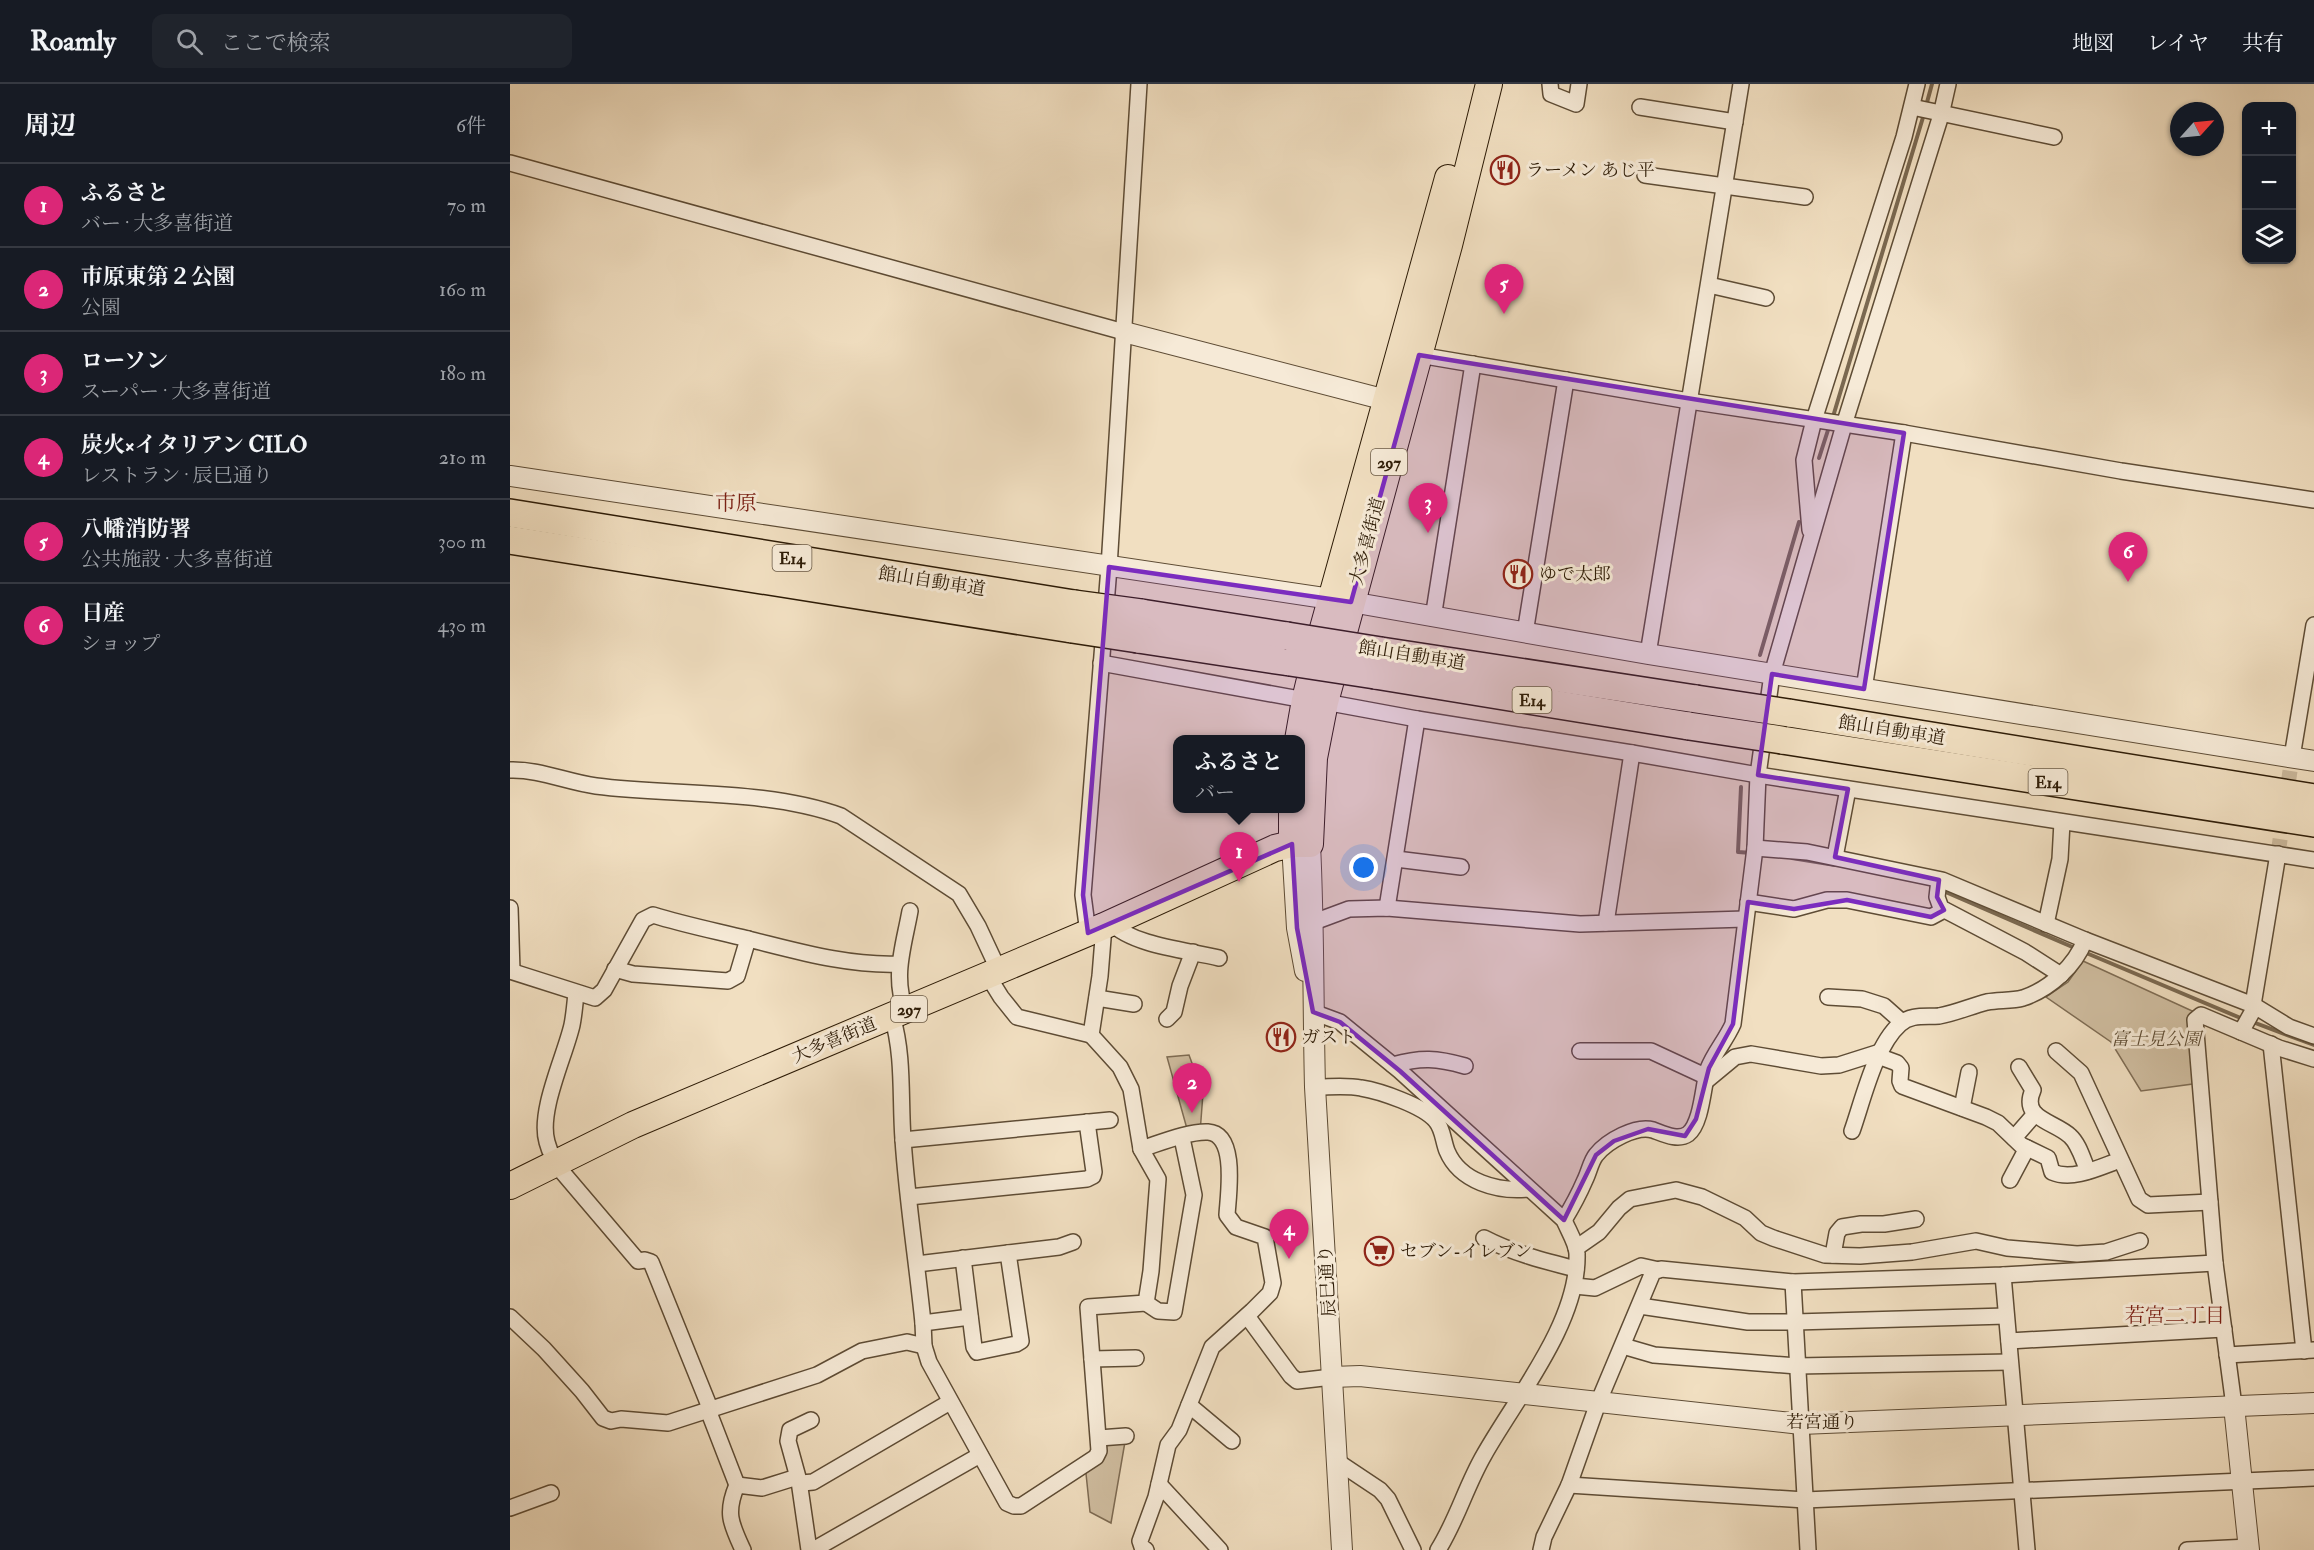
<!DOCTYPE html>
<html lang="ja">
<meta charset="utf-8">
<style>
:root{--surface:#171b24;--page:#20242c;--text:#f1f3f6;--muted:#9ea1a6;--line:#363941;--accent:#db2777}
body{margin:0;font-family:"IM FELL Double Pica","Noto Serif JP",serif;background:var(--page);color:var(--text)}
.controls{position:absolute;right:18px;top:18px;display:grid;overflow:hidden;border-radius:12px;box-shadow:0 2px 4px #0004}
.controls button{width:54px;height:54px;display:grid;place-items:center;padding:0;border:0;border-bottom:2px solid var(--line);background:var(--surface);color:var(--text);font:30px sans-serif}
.compass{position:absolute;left:1660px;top:18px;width:54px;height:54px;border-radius:50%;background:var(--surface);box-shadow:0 2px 4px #0004;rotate:63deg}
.you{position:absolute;left:854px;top:784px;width:21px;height:21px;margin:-15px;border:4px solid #fff;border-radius:50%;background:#1a73e8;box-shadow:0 0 0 9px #1a73e833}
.badge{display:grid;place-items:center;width:39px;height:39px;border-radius:50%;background:var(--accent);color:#fff;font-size:20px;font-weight:700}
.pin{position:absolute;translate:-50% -50px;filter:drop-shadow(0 2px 3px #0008)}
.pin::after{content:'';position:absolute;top:32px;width:21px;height:18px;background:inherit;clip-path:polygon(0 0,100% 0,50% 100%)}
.popup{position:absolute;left:663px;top:651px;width:132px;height:78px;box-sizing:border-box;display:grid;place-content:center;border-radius:12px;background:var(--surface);filter:drop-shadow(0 2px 4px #0005);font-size:20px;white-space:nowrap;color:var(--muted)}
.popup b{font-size:22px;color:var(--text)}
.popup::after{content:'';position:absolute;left:50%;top:100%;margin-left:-12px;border:12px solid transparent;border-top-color:var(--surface)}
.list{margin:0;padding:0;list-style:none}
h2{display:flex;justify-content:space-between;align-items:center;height:78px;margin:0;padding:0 24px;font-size:26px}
h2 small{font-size:20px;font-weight:400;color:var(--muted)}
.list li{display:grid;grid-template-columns:39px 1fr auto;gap:18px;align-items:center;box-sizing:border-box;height:84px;padding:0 24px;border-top:2px solid var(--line)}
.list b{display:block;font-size:22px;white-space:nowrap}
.list p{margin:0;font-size:20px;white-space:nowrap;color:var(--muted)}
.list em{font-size:20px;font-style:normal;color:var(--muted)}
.icon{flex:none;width:33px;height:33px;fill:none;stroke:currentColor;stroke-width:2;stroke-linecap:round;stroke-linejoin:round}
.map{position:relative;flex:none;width:1804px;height:1466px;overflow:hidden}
header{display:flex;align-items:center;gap:36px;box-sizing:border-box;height:84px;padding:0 30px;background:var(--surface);border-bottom:2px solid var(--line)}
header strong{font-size:28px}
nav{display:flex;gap:33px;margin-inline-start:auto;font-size:21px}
.search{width:420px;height:54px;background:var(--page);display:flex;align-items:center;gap:15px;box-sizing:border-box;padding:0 21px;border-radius:12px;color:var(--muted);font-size:22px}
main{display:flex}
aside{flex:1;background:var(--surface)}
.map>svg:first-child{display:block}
.green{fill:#d0bea1;stroke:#7e6c54;stroke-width:1.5}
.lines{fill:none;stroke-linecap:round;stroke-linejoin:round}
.stream{stroke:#7a6850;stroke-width:4}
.minor-tunnel{stroke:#cab89c;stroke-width:15;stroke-dasharray:15 8;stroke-linecap:butt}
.minor-casing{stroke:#5e4c35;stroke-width:18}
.tertiary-casing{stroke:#5e4c35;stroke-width:22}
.trunk-casing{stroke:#2d1b06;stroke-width:28}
.motorway-casing{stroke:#2d1b06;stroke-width:30}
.minor{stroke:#f6ead7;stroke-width:15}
.tertiary{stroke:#f6ead7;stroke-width:20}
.trunk{stroke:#f1dfc1;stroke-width:26}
.motorway{stroke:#f1dfc1;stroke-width:27}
.motorway-bridge-casing{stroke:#2d1b06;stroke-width:30;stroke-linecap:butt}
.motorway-bridge{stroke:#f1dfc1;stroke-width:27}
.marked{fill:#7b2cbf;fill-opacity:0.2;stroke:#7b2cbf;stroke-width:4.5;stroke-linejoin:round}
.labels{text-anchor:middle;stroke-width:6;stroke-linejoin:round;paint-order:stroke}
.shield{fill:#f6ead7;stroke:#695945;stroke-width:1.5}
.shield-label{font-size:16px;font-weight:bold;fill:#2d1b06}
.poi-label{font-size:18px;fill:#2d1b06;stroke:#f6ead7;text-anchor:start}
.street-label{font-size:18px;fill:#2d1b06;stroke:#f6ead7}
.park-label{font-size:18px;font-style:italic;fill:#5e4c34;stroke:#f6ead7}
.neighbourhood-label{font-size:20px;fill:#7a1f14;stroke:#f6ead7}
.quarter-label{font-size:21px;fill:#7a1f14;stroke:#f6ead7}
</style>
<header>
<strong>Roamly</strong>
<div class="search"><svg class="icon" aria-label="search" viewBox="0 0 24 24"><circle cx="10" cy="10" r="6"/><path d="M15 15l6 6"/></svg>ここで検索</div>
<nav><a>地図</a><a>レイヤ</a><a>共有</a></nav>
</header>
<main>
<aside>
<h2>周辺<small>6件</small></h2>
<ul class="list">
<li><span class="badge">1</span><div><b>ふるさと</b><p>バー · 大多喜街道</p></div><em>70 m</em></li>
<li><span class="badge">2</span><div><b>市原東第２公園</b><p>公園</p></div><em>160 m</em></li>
<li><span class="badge">3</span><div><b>ローソン</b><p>スーパー · 大多喜街道</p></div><em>180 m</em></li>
<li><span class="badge">4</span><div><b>炭火×イタリアン CILO</b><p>レストラン · 辰巳通り</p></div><em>210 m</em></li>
<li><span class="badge">5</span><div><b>八幡消防署</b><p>公共施設 · 大多喜街道</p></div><em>300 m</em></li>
<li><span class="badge">6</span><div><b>日産</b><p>ショップ</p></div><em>430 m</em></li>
</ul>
</aside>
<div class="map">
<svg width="1804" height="1466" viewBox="0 0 1804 1466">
<rect width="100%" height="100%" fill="#f1dfc1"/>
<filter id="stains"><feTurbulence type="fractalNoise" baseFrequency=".00333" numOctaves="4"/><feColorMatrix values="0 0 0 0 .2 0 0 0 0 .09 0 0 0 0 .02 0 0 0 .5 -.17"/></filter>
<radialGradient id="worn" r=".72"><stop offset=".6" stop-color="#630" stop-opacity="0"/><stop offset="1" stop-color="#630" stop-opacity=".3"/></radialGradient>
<g class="green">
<path d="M1573 877 1691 931 1690 999 1631 1007 1601 958 1536 913 1558 898Z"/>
<path d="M679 971 693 1009 690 1049 679 1052 657 973Z"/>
<path d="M616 1352 601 1439 580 1428 575 1380 589 1354Z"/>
</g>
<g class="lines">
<g class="stream">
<path d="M1416 22 1422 0"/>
<path d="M1322 336 1414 30"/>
<path d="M1309 374 1319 343"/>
<path d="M1250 571 1289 438"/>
<path d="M1231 703 1228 768 1242 769"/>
<path d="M1282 774 1325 781"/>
<path d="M1431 806 1567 865"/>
<path d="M1574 868 1733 935"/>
<path d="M1740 937 1804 961"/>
</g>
<path class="minor-tunnel" d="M1768 770 1782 673"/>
<g class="minor-casing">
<g id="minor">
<path d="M1040 0 1041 10 1066 20 1069 0"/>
<path d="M1130 23 1225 38"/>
<path d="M1402 23 1544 53"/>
<path d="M0 79 614 248"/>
<path d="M1135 91 1295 113"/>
<path d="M1199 201 1256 214"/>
<path d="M909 271 1179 317 1394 349 1611 387 1804 416"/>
<path d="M1300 446 1294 376 1304 336 1394 53 1407 0"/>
<path d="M923 534 963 280"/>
<path d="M1015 549 1056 296"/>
<path d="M1138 570 1231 0"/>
<path d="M591 579 795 616"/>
<path d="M1354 605 1394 349"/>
<path d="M815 618 907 635 1122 669 1248 691 1804 776"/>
<path d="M1782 673 1804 541"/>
<path d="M0 686C29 685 57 698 86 702 164 712 257 705 331 732L449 810 468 842 489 887"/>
<path d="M1245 764 1297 768 1432 796 1575 856 1743 921 1779 943 1804 952"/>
<path d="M1325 773 1338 705"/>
<path d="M886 775 951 783"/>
<path d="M1429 796 1427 813 1431 824 1515 868 1551 891"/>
<path d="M1238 818 1284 825 1317 816H1337L1421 833 1434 826"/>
<path d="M0 824 2 887"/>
<path d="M877 824 907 635"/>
<path d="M804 838 839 825 877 824 1070 840 1235 835"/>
<path d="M601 839C624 862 677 866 709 874"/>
<path d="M1096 839 1122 669"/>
<path d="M1536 840 1550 775 1552 738"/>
<path d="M578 849 573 811 599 483 629 0"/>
<path d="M105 885 123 890 218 897 227 892 238 855"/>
<path d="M0 887 85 914 94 906 133 836 143 831C175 841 206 847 238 855 287 867 337 882 389 880"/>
<path d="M478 892 491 913 507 933 581 951"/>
<path d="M66 909C65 920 64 931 62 941 55 972 28 1027 37 1058 40 1070 46 1080 54 1090L128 1177 135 1176 141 1178 198 1319V1326L227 1401"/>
<path d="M1318 913 1352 915 1374 922 1392 938"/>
<path d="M587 914 624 920"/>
<path d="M1743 921 1768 770"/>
<path d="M396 927C382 893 394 861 400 827"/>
<path d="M803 928 830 938 890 987 1054 1136C1058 1146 1067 1160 1067 1170 1069 1238 1006 1314 974 1371 956 1402 947 1436 928 1466"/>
<path d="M382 932C394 971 390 1015 393 1055 397 1117 407 1178 413 1239L414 1262 419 1278 497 1419 504 1422H511L586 1373 589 1367 578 1223 636 1219 641 1187 648 1095 631 1065 621 1005 610 983 581 951 590 892 594 842"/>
<path d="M657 935 664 928 670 902 683 868"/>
<path d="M1731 948 1745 923"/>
<path d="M1761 960 1794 1267"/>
<path d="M1070 967H1141L1197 993"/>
<path d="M1546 967 1571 989 1629 1115 1638 1121 1700 1118"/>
<path d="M1368 972 1387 979 1391 984 1390 997 1392 1002 1476 1033 1488 1039 1511 1061 1538 1074 1542 1088C1563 1097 1590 1083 1610 1076"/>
<path d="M883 981C911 973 927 974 955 982"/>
<path d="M1509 983 1523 1006C1510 1035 1544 1037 1560 1052 1569 1060 1573 1076 1578 1087"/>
<path d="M1196 997 1225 973 1241 970 1311 982 1329 981 1370 968"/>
<path d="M805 1003C820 1003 837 1001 851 1004 870 1007 914 1022 926 1037 933 1045 933 1057 937 1067 950 1098 988 1108 1018 1105"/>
<path d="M1452 1024 1459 988"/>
<path d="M1342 1047C1353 1016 1365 962 1390 940 1401 930 1415 933 1429 932 1446 929 1461 922 1477 918 1489 916 1502 917 1513 914 1540 905 1565 882 1575 856"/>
<path d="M1504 1054 1525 1030"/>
<path d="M393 1056 600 1036"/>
<path d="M631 1065C650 1059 679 1047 698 1048 728 1050 718 1112 717 1131L726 1143 755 1153 763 1199 760 1209 742 1227 702 1263 669 1346 658 1361 646 1413 630 1457 632 1463 636 1466"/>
<path d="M1500 1096 1517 1064"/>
<path d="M399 1113 577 1095 583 1092 584 1088 577 1038"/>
<path d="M1054 1136C1062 1123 1069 1110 1075 1096 1079 1088 1081 1077 1086 1071 1097 1057 1126 1041 1143 1046 1154 1050 1168 1057 1178 1050 1192 1039 1193 1001 1198 985 1204 969 1216 956 1223 940L1245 764 1248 691 1262 590 1334 341 1431 31 1438 0"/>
<path d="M974 1154C1003 1169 1034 1177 1066 1185"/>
<path d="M1066 1164 1089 1148 1109 1124 1120 1115 1166 1106 1192 1113 1235 1134 1251 1149 1263 1154 1315 1171 1350 1172 1402 1168 1466 1157 1497 1164 1567 1170 1596 1168 1630 1157"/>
<path d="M1323 1171 1327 1149 1332 1143 1351 1140H1374L1406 1135"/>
<path d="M453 1174 464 1263 467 1268 506 1260 511 1257 498 1169"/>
<path d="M407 1180 549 1163 563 1158"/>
<path d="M1493 1191 1517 1466"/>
<path d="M1283 1198 1298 1466"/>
<path d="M1065 1202 1085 1204 1131 1182 1149 1186"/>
<path d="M636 1219 648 1227 664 1228 684 1111 672 1054"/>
<path d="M1130 1222 1238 1238H1285L1496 1232"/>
<path d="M737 1232 781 1292 787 1297 822 1293"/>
<path d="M0 1233 34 1265 72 1307 93 1334 101 1337 111 1335 158 1339 307 1291 352 1267 397 1258 414 1262"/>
<path d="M413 1239 460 1233"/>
<path d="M1499 1257 1714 1245"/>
<path d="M1113 1262 1144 1271 1287 1282 1500 1278"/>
<path d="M1717 1271 1804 1266"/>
<path d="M582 1275 626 1274"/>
<path d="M679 1321 722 1357"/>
<path d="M1724 1322 1705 1179 1685 936 1691 931 1769 964 1804 975"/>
<path d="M589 1354 616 1352"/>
<path d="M828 1378 870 1406 878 1415 903 1466"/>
<path d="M649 1400 710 1466"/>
<path d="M1059 1401 1295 1416 1804 1394"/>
<path d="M0 1424 41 1409"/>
<path d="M233 1466C221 1440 215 1429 227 1401L252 1404 284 1394 292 1399 303 1398 440 1318"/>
<path d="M299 1466 289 1397 278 1357 280 1346 301 1336"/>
<path d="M303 1466 470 1371"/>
<path d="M1031 1466 1034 1453 1059 1401 1088 1319 1143 1188 1151 1185 1283 1198 1493 1191 1705 1179"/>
<path d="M1677 1466 1739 1463"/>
</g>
</g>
<g class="tertiary-casing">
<g id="tertiary">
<path d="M614 248 876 316"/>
<path d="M0 392 841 518 1138 570 1804 677"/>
<path d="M782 760 787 844 795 887"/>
<path d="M800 760C804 841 803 922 805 1003L832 1466"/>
<path d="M822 1293 850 1292 1291 1340 1804 1319"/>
<path d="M1724 1322 1739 1466"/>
</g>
</g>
<g class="trunk-casing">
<g id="trunk">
<path d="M788 656 795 616 807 566 938 94"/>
<path d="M782 724V760"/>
<path d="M0 1102 123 1041 594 842 765 764 782 760H800L804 674 815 618 939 161 979 0"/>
</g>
</g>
<g class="motorway-casing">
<g id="motorway">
<path d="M0 429 564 520"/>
<path d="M0 456 562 545"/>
<path d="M631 529 777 552"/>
<path d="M628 555 780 578"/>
<path d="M871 567 1186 615"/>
<path d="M865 591 1179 642"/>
<path d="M1279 629 1804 714"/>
<path d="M1272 656 1804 739"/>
</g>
</g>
<use href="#minor" class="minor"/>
<use href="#tertiary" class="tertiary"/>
<use href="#trunk" class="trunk"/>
<use href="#motorway" class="motorway"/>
<g class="motorway-bridge-casing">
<g id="motorway-bridge">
<path d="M564 520 631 529"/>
<path d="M562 545 628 555"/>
<path d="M777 552 871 567"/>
<path d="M780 578 865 591"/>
<path d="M1186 615 1279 629"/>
<path d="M1179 642 1272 656"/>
</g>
</g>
<use href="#motorway-bridge" class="motorway-bridge"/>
</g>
<path class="marked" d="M909 271 1394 349 1354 605 1262 590 1248 691 1338 705 1325 773 1429 796 1427 813 1434 826 1421 833 1337 816 1284 825 1238 818 1223 940 1199 984 1186 1035 1175 1052 1138 1045 1104 1057 1086 1071 1054 1136 890 987 830 938 803 928 787 844 782 760 578 849 573 811 599 483 841 518Z"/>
<defs>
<g id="restaurant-ring" transform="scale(1.5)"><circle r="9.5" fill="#f6ead7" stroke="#8f2418" stroke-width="1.5"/><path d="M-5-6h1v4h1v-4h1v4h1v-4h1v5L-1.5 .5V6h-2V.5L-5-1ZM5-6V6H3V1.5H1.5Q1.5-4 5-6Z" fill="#8f2418"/></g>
<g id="supermarket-ring" transform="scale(1.5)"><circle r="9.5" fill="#f6ead7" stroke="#8f2418" stroke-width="1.5"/><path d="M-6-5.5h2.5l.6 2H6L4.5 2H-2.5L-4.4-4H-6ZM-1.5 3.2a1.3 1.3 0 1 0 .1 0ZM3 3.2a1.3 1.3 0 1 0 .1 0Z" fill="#8f2418"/></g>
</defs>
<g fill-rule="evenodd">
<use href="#restaurant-ring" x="995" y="86"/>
<use href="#restaurant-ring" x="1008" y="490"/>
<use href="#restaurant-ring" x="771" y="953"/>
<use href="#supermarket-ring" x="869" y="1167"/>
</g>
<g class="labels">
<g class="shield">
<rect x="861" y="365" width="36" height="26" rx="4.5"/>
<rect x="262.5" y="461" width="39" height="26" rx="4.5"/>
<rect x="1002.5" y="603" width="39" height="26" rx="4.5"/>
<rect x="1518.5" y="685" width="39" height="26" rx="4.5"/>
<rect x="381" y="912" width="36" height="26" rx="4.5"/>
</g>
<g class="shield-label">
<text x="879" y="384">297</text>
<text x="282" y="480">E14</text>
<text x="1022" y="622">E14</text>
<text x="1538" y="704">E14</text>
<text x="399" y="931">297</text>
</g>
<g class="poi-label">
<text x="1016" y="92">ラーメン あじ平</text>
<text x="1029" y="496">ゆで太郎</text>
<text x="792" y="959">ガスト</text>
<text x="890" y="1173">セブン-イレブン</text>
</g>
<g class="street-label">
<text transform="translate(857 457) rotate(-75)" y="6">大多喜街道</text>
<text transform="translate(422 497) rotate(9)" y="6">館山自動車道</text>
<text transform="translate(902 571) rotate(9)" y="6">館山自動車道</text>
<text transform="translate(1382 646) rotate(9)" y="6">館山自動車道</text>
<text transform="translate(324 956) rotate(-23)" y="6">大多喜街道</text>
<text transform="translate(817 1197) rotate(-93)" y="6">辰巳通り</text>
<text x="1312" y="1344">若宮通り</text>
</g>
<g class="park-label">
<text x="1646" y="961">富士見公園</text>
</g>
<g class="neighbourhood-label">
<text x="1665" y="1238">若宮二丁目</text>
</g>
<g class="quarter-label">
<text x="226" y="426">市原</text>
</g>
</g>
<rect width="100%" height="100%" filter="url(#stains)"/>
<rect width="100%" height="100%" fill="url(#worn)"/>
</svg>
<div class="controls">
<button>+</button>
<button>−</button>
<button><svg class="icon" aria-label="layers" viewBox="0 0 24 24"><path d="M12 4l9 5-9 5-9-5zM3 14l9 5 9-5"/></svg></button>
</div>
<svg class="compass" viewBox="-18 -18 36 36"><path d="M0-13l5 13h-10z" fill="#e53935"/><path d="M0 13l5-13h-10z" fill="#9ea1a6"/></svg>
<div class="you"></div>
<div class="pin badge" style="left:729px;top:798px">1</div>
<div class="popup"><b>ふるさと</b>バー</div>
<div class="pin badge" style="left:682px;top:1029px">2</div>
<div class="pin badge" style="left:918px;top:449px">3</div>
<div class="pin badge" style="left:779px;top:1175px">4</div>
<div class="pin badge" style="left:994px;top:230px">5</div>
<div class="pin badge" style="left:1618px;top:498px">6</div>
</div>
</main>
